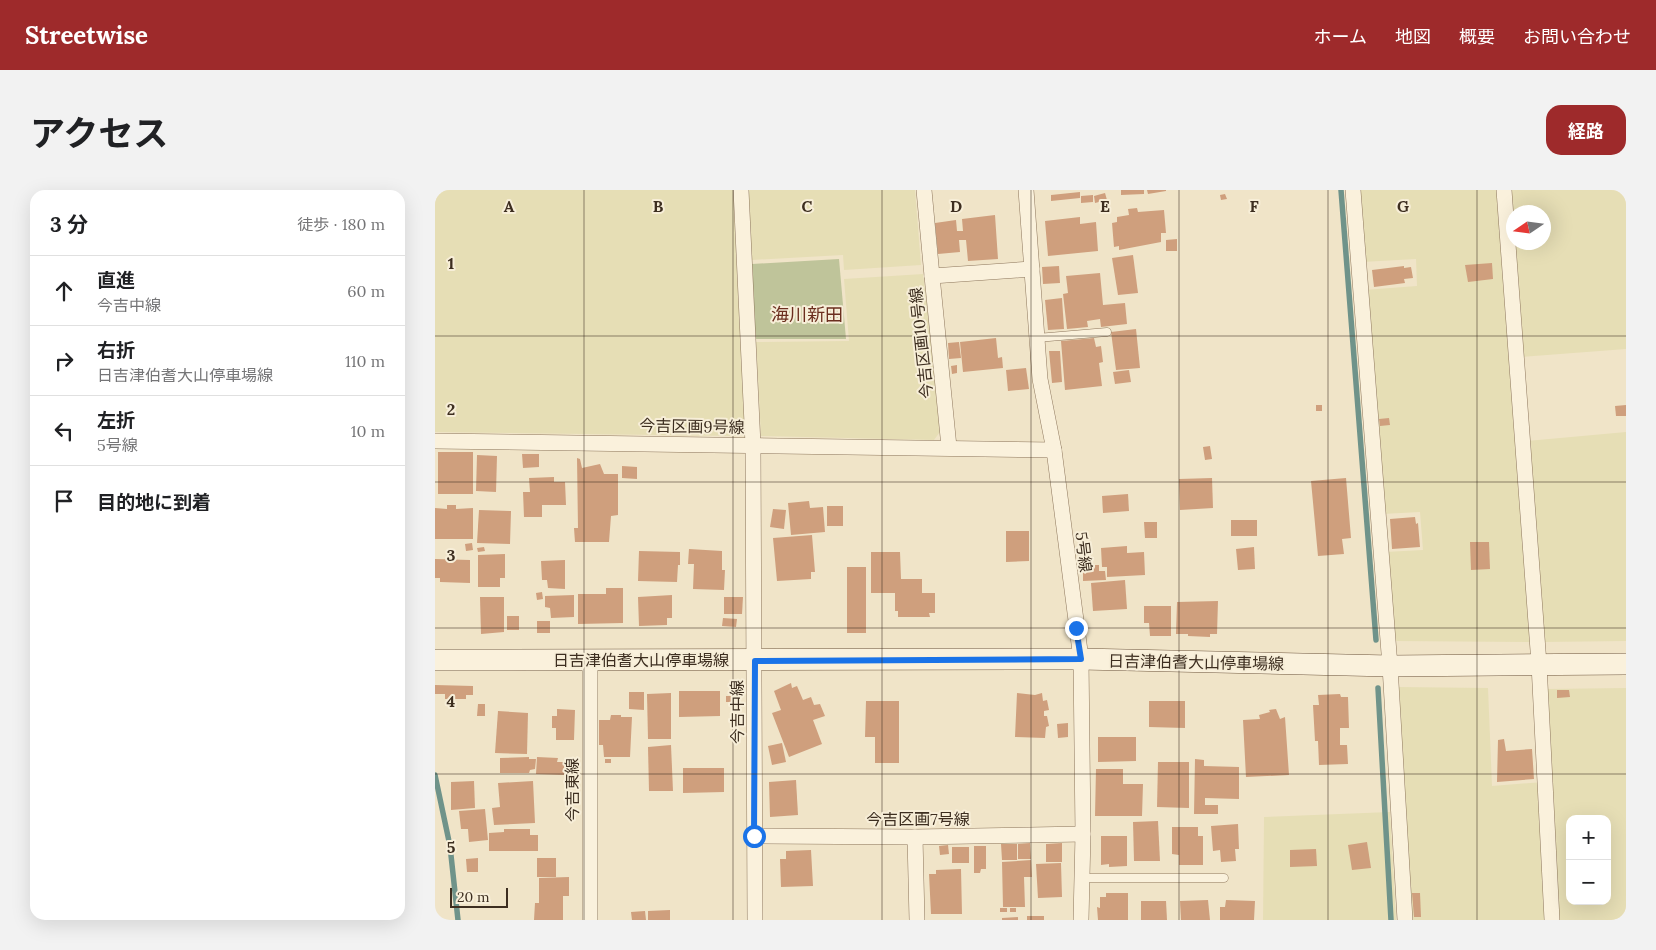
<!DOCTYPE html>
<html lang="ja">
<meta charset="utf-8">
<style>
:root{--surface:#fff;--page:#f2f2f2;--text:#202124;--muted:#757577;--line:#e0e0e0;--accent:#9e2a2b}
body{margin:0;font-family:Lora,"Noto Sans JP",serif;background:var(--page);color:var(--text)}
.controls{position:absolute;right:15px;bottom:15px;display:grid;overflow:hidden;border-radius:10px;box-shadow:0 5px 20px #0002}
.controls button{width:45px;height:45px;display:grid;place-items:center;padding:0;border:0;border-bottom:1px solid var(--line);background:var(--surface);color:var(--text);font:25px sans-serif}
.compass{position:absolute;left:1071px;top:15px;width:45px;height:45px;border-radius:50%;background:var(--surface);box-shadow:0 5px 20px #0002;rotate:257deg}
.scale{position:absolute;left:15px;bottom:12px;width:58px;box-sizing:border-box;padding-left:5px;border:2px solid #3d2e20;border-top:0;font-size:14px;line-height:18px;white-space:nowrap;color:#3d2e20;-webkit-text-stroke:4px #f7eed8;paint-order:stroke}
.stop{position:absolute;width:15px;height:15px;margin:-11px;border:4px solid #1a73e8;border-radius:50%;background:#fff}
.stop.end{background:#1a73e8;border-color:#fff;box-shadow:0 1px 5px #0008}
.list{margin:0;padding:0;list-style:none}
h2{display:flex;justify-content:space-between;align-items:center;height:65px;margin:0;padding:0 20px;font-size:21px}
h2 small{font-size:16px;font-weight:400;color:var(--muted)}
.list li{display:grid;grid-template-columns:32px 1fr auto;gap:15px;align-items:center;box-sizing:border-box;height:70px;padding:0 20px;border-top:1px solid var(--line)}
.list b{display:block;font-size:19px;white-space:nowrap}
.list p{margin:0;font-size:16px;white-space:nowrap;color:var(--muted)}
.list em{font-size:16px;font-style:normal;color:var(--muted)}
.icon{flex:none;width:28px;height:28px;fill:none;stroke:currentColor;stroke-width:2;stroke-linecap:round;stroke-linejoin:round}
.map{position:relative;flex:none;width:1191px;height:730px;overflow:hidden;border-radius:15px}
header{display:flex;align-items:center;gap:30px;box-sizing:border-box;height:70px;padding:0 25px;background:var(--accent);color:#fff}
header strong{font-size:24px}
nav{display:flex;gap:28px;margin-inline-start:auto;font-size:18px}
.intro{display:flex;align-items:center;justify-content:space-between;box-sizing:border-box;height:120px;padding:0 30px}
h1{margin:0;font-size:35px}
.button{padding:12px 22px;border-radius:15px;background:var(--accent);color:#fff;font-size:18px;font-weight:700}
main{display:flex;gap:30px;padding:0 30px}
aside{flex:1;background:var(--surface);border-radius:15px;box-shadow:0 5px 20px #0002}
.map>svg:first-child{display:block}
.farmland{fill:#e6deb5;fill-rule:evenodd}
.cemetery{fill:#bfc49a}
.lines{fill:none;stroke-linecap:round;stroke-linejoin:round}
.stream{stroke:#6f938a;stroke-width:5.5}
.building{fill:#cf9f7d}
.service-casing{stroke:#8d765c;stroke-width:9}
.minor-casing{stroke:#8d765c;stroke-width:16}
.secondary-casing{stroke:#6f573f;stroke-width:22}
.service{stroke:#faf1dc;stroke-width:8}
.minor{stroke:#faf1dc;stroke-width:15}
.secondary{stroke:#faf1dc;stroke-width:21}
.route{stroke:#1a73e8;stroke-width:6}
.grid{fill:none;stroke:#3d2e20;stroke-width:1;stroke-opacity:0.55}
.labels{text-anchor:middle;stroke-width:4;stroke-linejoin:round;paint-order:stroke}
.street-label{font-size:16px;fill:#3d2e20;stroke:#f7eed8}
.neighbourhood-label{font-size:18px;fill:#6b2e1e;stroke:#f7eed8}
.grid-label{font-size:16px;text-anchor:middle;font-weight:bold;fill:#3d2e20;stroke:#f7eed8;stroke-width:4;stroke-linejoin:round;paint-order:stroke}
</style>
<header>
<strong>Streetwise</strong>
<nav><a>ホーム</a><a>地図</a><a>概要</a><a>お問い合わせ</a></nav>
</header>
<div class="intro"><h1>アクセス</h1><a class="button">経路</a></div>
<main>
<aside>
<h2>3 分<small>徒歩 · 180 m</small></h2>
<ul class="list">
<li><svg class="icon" aria-label="ahead" viewBox="0 0 24 24"><path d="M12 20V5M6 11l6-6 6 6"/></svg><div><b>直進</b><p>今吉中線</p></div><em>60 m</em></li>
<li><svg class="icon" aria-label="right" viewBox="0 0 24 24"><path d="M7 20v-9h11M14 6l5 5-5 5"/></svg><div><b>右折</b><p>日吉津伯耆大山停車場線</p></div><em>110 m</em></li>
<li><svg class="icon" aria-label="left" viewBox="0 0 24 24"><path d="M17 20v-9H6M10 6l-5 5 5 5"/></svg><div><b>左折</b><p>5号線</p></div><em>10 m</em></li>
<li><svg class="icon" aria-label="arrive" viewBox="0 0 24 24"><path d="M6 21V4h12l-3 4 3 4H6"/></svg><div><b>目的地に到着</b></div></li>
</ul>
</aside>
<div class="map">
<svg width="1191" height="730" viewBox="0 0 1191 730">
<rect width="100%" height="100%" fill="#f0e4c8"/>
<g class="farmland">
<path d="M0 0H298L310 239 301 246 0 242Z"/>
<path d="M313 0H480L486 75 409 80 408 65 316 70Z"/>
<path d="M921 0H1066L1100 452 957 451 950 362 988 360 985 322 947 324 929 100 982 96 981 69 927 72Z"/>
<path d="M1074 0H1191V159L1087 167ZM1078 22H1108V52H1078Z"/>
<path d="M488 84 507 239 499 250 326 246 321 152 414 151 409 89Z"/>
<path d="M1191 242V451L1108 452 1092 251Z"/>
<path d="M962 497 1053 498 1057 596 1108 592 1115 730H976Z"/>
<path d="M1191 498V730H1121L1110 499ZM1135 629H1172V711H1135Z"/>
<path d="M955 622 961 730H828L829 627Z"/>
</g>
<path class="cemetery" d="M404 69 411 149H320L317 74Z"/>
<g class="lines">
<g class="stream">
<path d="M906 0 941 450"/>
<path d="M943 498 956 730"/>
<path d="M0 585 15 656 23 730"/>
</g>
</g>
<g class="building">
<path d="M686 0H709V4L686 5Z"/>
<path d="M712 0H731V1L713 4Z"/>
<path d="M645 2V8L616 11V5Z"/>
<path d="M670 3 672 10 660 13 659 6Z"/>
<path d="M790 4 792 9 786 10 785 5Z"/>
<path d="M658 5V12L646 13V6Z"/>
<path d="M702 18 703 22 729 20 731 43H726V52L684 60V56L679 57 677 33 682 32V27L694 25 693 19Z"/>
<path d="M560 25 563 69 533 71 531 50H524L525 62 503 64 500 33 521 30 522 41H528L527 29Z"/>
<path d="M645 27V34L661 32 663 61 613 66 610 31Z"/>
<path d="M742 49V61H731V50Z"/>
<path d="M698 65 703 103 683 105 677 68Z"/>
<path d="M1057 73 1058 89 1033 92 1030 75Z"/>
<path d="M624 76 625 93 608 94 607 77Z"/>
<path d="M969 76V78L976 77 978 88 969 89 970 93 939 97 937 80Z"/>
<path d="M665 83 668 115 690 113 692 134 666 137 665 129 652 131 653 137 632 139 628 104 633 103 631 86Z"/>
<path d="M627 108 629 139 613 140 610 110Z"/>
<path d="M701 139 705 178 681 180 676 142Z"/>
<path d="M561 148 563 168 567 167 568 178 528 182 525 152Z"/>
<path d="M659 148 661 157 666 156 668 172 664 173 667 196 630 200 626 151Z"/>
<path d="M524 152 526 168 514 169 513 153Z"/>
<path d="M614 161H625L627 192 617 193Z"/>
<path d="M522 175V183L517 184 516 176Z"/>
<path d="M591 178 594 199 573 201 571 180Z"/>
<path d="M694 180 696 192 680 194 678 182Z"/>
<rect x="881" y="215" width="6" height="6"/>
<path d="M1191 215V226H1181L1180 216Z"/>
<path d="M954 228 955 235 945 236 944 229Z"/>
<path d="M775 256 777 269 770 270 768 257Z"/>
<rect x="3" y="262" width="35" height="42"/>
<path d="M87 264H104V277L88 278Z"/>
<path d="M42 265 62 266 61 302 41 301Z"/>
<path d="M142 268 145 269 147 278 165 274 169 284H183V325L176 326 174 352H140L139 338H143Z"/>
<path d="M187 276 202 277V289L187 288Z"/>
<path d="M119 287V292H130L131 315H107V327H89L88 302H95L94 288Z"/>
<path d="M777 288 778 318 745 320 744 289Z"/>
<path d="M911 288 916 348 907 349 909 364 883 366 876 291Z"/>
<path d="M693 304 694 321 668 323 667 306Z"/>
<path d="M374 311 375 318 388 317 390 342 356 345 353 313Z"/>
<path d="M12 315H21V319L38 318V349H0V318L12 319Z"/>
<rect x="392" y="316" width="16" height="20"/>
<path d="M338 319 351 320 349 339 335 337Z"/>
<path d="M44 320 76 321 75 354 42 353Z"/>
<path d="M980 327 981 334 983 333 985 357 957 359 955 329Z"/>
<rect x="796" y="330" width="26" height="16"/>
<path d="M709 332H722V348H710Z"/>
<path d="M571 341H594V371L571 372Z"/>
<path d="M377 345 380 382H376V389L342 391 338 348Z"/>
<path d="M1035 352H1054L1055 379 1036 380Z"/>
<path d="M37 353 38 360 31 361 30 354Z"/>
<path d="M692 356V363L709 362 710 385 672 387V377H667L666 358Z"/>
<path d="M49 357 50 361 43 362 42 358Z"/>
<path d="M819 357 820 379 803 380 801 359Z"/>
<path d="M254 359 287 361V380H290L289 400 258 399 259 374H253Z"/>
<path d="M204 361 245 362V375H243L242 392 203 391Z"/>
<path d="M436 362H465L466 389H487V403H500V423H494L495 427H463V421H460V403H436Z"/>
<path d="M70 364V388H65V397H43V365Z"/>
<path d="M0 369 35 370V393L5 392V388H0Z"/>
<path d="M130 370V399L113 398 112 390H107L106 371Z"/>
<path d="M648 375H664V381H670L671 390 648 391Z"/>
<rect x="412" y="377" width="19" height="66"/>
<path d="M690 390 692 419 658 421 656 393Z"/>
<path d="M171 398H188V433L143 434V404H171Z"/>
<path d="M107 402 108 409 102 410 101 403Z"/>
<path d="M139 405V427L116 428 115 418 110 417V406Z"/>
<path d="M237 405V428H232V435L204 436 203 407Z"/>
<path d="M45 407H69V442L46 444Z"/>
<path d="M289 407H308L307 424H289Z"/>
<path d="M783 411 782 444H775V447L753 446V444H741L742 412Z"/>
<path d="M709 416H736V446H715L714 433H709Z"/>
<rect x="72" y="426" width="12" height="14"/>
<path d="M288 428 302 429 301 437 287 436Z"/>
<rect x="102" y="431" width="13" height="12"/>
<path d="M356 493 357 498 362 496 368 510 376 507 379 515 385 514 390 526 378 530 387 554 354 567 337 523 346 520 339 501Z"/>
<path d="M0 495 38 496V505H31V509H10V504H0Z"/>
<path d="M1122 500H1134L1135 507 1122 508Z"/>
<path d="M244 501H285V526L244 527Z"/>
<path d="M194 502H209V520L194 519Z"/>
<path d="M236 503V549H213L212 504Z"/>
<path d="M582 503 600 505 607 503 608 511 612 510 614 520 609 521V526H612L614 536 611 537 610 548 580 547Z"/>
<path d="M905 504 906 507H913L914 538H905V555H912L913 574 884 575 883 551H880L878 515H884L883 505Z"/>
<rect x="291" y="506" width="14" height="6"/>
<path d="M431 511H464V573H440V547H430Z"/>
<path d="M714 511H750V538L714 537Z"/>
<path d="M43 514H50V526H42Z"/>
<path d="M122 519 140 520 139 550H121V538H117V526H122Z"/>
<path d="M841 519 845 529 850 527 854 585 811 587 808 530 825 529 824 525 835 522 834 520Z"/>
<path d="M63 521 93 523 92 564 60 563Z"/>
<path d="M176 525H186V527H197L195 567H169L168 555H164V530H175Z"/>
<path d="M633 533V547L623 548 622 534Z"/>
<path d="M663 547H701V571L663 572Z"/>
<path d="M1069 549 1071 561 1097 559 1099 589 1062 592 1063 550Z"/>
<path d="M347 553 351 572 337 575 333 556Z"/>
<path d="M236 555 238 601H214L213 557Z"/>
<path d="M94 567V569H101L100 579 95 580 94 583H65V568Z"/>
<path d="M102 567 123 568 122 572H130L129 585 101 584Z"/>
<rect x="170" y="569" width="6" height="4"/>
<path d="M760 569 769 570V576L804 577V609L770 608V615H783V624H759Z"/>
<path d="M723 572H754V618L722 617Z"/>
<path d="M248 578H289V602L248 603Z"/>
<path d="M661 579H688V594H708L707 626H660Z"/>
<path d="M361 590 363 625 335 627 334 592Z"/>
<path d="M39 591 40 618 16 620V592Z"/>
<path d="M98 591 100 633 59 635 57 618 65 617 63 593Z"/>
<path d="M50 619 53 650 34 652 33 639H26L24 621Z"/>
<path d="M723 631 725 671H699L698 632Z"/>
<path d="M803 634 804 659H800L801 671 786 672 785 660 778 661 776 636Z"/>
<path d="M737 637H763V646H768V675H744V665L737 664Z"/>
<path d="M69 639H95V645H103V661H54V643L69 642Z"/>
<path d="M666 646H692V676L674 677V674L666 675Z"/>
<path d="M932 652 936 678 917 680 913 655Z"/>
<path d="M595 653 596 669H583V654Z"/>
<path d="M627 653V672H611V654Z"/>
<path d="M566 654H582V670H567Z"/>
<path d="M513 655 514 664 505 665 504 656Z"/>
<path d="M539 656H551V679H546L545 683H539Z"/>
<rect x="517" y="657" width="17" height="16"/>
<path d="M881 659 882 676 855 677V660Z"/>
<path d="M376 660 378 696 346 697 345 669H351V661Z"/>
<path d="M43 668V682H32L31 669Z"/>
<rect x="102" y="668" width="19" height="19"/>
<path d="M596 670 597 687H589L590 717H568L567 672Z"/>
<path d="M626 673 627 707 603 708 601 674Z"/>
<path d="M526 679 527 724H496L494 684H501V680Z"/>
<path d="M134 687V706H128V730H99L100 713H104V688Z"/>
<path d="M671 703H693V730H663L662 717 665 718V707H671Z"/>
<path d="M977 703H985L986 727H979Z"/>
<path d="M773 710 775 730H746L745 711Z"/>
<path d="M791 710 820 711 819 730H785V717H790Z"/>
<path d="M706 711H731L732 730H706Z"/>
<rect x="565" y="718" width="7" height="4"/>
<rect x="575" y="718" width="6" height="4"/>
<path d="M235 720V730H213V721Z"/>
<path d="M210 721 211 730H197L196 722Z"/>
<rect x="592" y="726" width="17" height="4"/>
<path d="M583 727V730H567V728Z"/>
</g>
<g class="lines">
<g class="service-casing">
<g id="service">
<path d="M602 148 672 142"/>
<path d="M647 688H789"/>
</g>
</g>
<g class="minor-casing">
<g id="minor">
<path d="M306 0 318 255 320 730"/>
<path d="M489 0 497 86"/>
<path d="M591 0 605 189 619 260 646 469 648 644 646 730"/>
<path d="M918 0 955 476 970 730"/>
<path d="M1069 0 1104 474 1117 730"/>
<path d="M0 251 619 260"/>
<path d="M514 257 497 86 597 79"/>
<path d="M155 470V730"/>
<path d="M319 646 480 647 648 644"/>
<path d="M480 647 482 730"/>
</g>
</g>
<g class="secondary-casing">
<path id="secondary" d="M0 470 646 469 955 476 1191 474"/>
</g>
<use href="#service" class="service"/>
<use href="#minor" class="minor"/>
<use href="#secondary" class="secondary"/>
</g>
<g class="lines">
<path class="route" d="M319 646 320 471 646 469 641 438"/>
</g>
<path class="grid" d="M149 0V730M298 0V730M447 0V730M596 0V730M744 0V730M893 0V730M1042 0V730M0 146H1191M0 292H1191M0 438H1191M0 584H1191"/>
<g class="labels">
<g class="street-label">
<text transform="translate(486 153) rotate(-96)" y="6">今吉区画10号線</text>
<text transform="translate(257 236) rotate(1)" y="6">今吉区画9号線</text>
<text transform="translate(649 362) rotate(83)" y="6">5号線</text>
<text x="206" y="476">日吉津伯耆大山停車場線</text>
<text transform="translate(761 472) rotate(1)" y="6">日吉津伯耆大山停車場線</text>
<text transform="translate(302 522) rotate(-90)" y="6">今吉中線</text>
<text transform="translate(137 600) rotate(-90)" y="6">今吉東線</text>
<text x="483" y="635">今吉区画7号線</text>
</g>
<g class="neighbourhood-label">
<text x="372" y="131">海川新田</text>
</g>
</g>
<g class="grid-label">
<text x="74" y="22">A</text>
<text x="223" y="22">B</text>
<text x="372" y="22">C</text>
<text x="521" y="22">D</text>
<text x="670" y="22">E</text>
<text x="819" y="22">F</text>
<text x="968" y="22">G</text>
<text x="16" y="79">1</text>
<text x="16" y="225">2</text>
<text x="16" y="371">3</text>
<text x="16" y="517">4</text>
<text x="16" y="663">5</text>
</g>
</svg>
<div class="controls">
<button>+</button>
<button>−</button>
</div>
<svg class="compass" viewBox="-18 -18 36 36"><path d="M0-13l5 13h-10z" fill="#e53935"/><path d="M0 13l5-13h-10z" fill="#757577"/></svg>
<div class="scale">20 m</div>
<div class="stop" style="left:319px;top:646px"></div>
<div class="stop end" style="left:641px;top:438px"></div>
</div>
</main>
